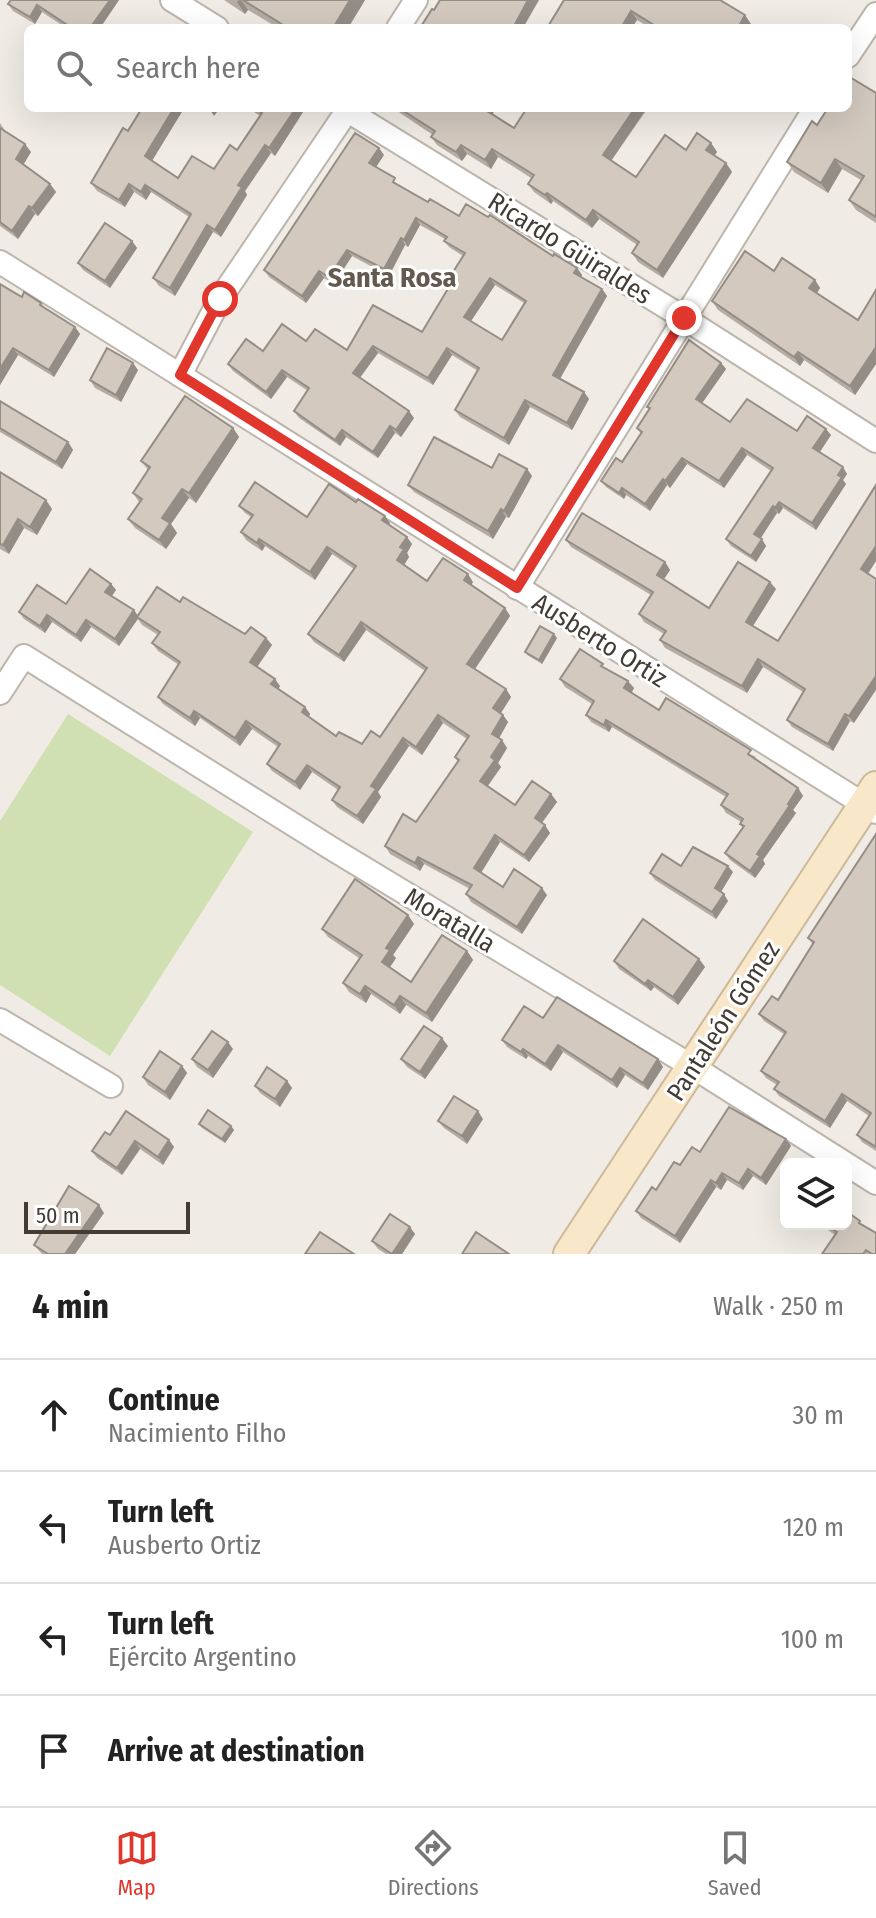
<!DOCTYPE html>
<meta charset="utf-8">
<style>
:root{--surface:#fff;--page:#f2f2f2;--text:#222;--muted:#767676;--line:#e0e0e0;--accent:#e0362c}
body{margin:0;font-family:"Fira Sans Condensed",sans-serif;background:var(--page);color:var(--text)}
.controls{position:absolute;right:24px;bottom:24px;display:grid;overflow:hidden;border-radius:12px;box-shadow:0 8px 32px #0002}
.controls button{width:72px;height:72px;display:grid;place-items:center;padding:0;border:0;border-bottom:2px solid var(--line);background:var(--surface);color:var(--text);font:40px sans-serif}
.scale{position:absolute;left:24px;bottom:20px;width:166px;box-sizing:border-box;padding-left:8px;border:4px solid #423c35;border-top:0;font-size:22px;line-height:28px;white-space:nowrap;color:#423c35;-webkit-text-stroke:6px #fff;paint-order:stroke}
.stop{position:absolute;width:24px;height:24px;margin:-18px;border:6px solid #e0362c;border-radius:50%;background:#fff}
.stop.end{background:#e0362c;border-color:#fff;box-shadow:0 2px 8px #0008}
.list{margin:0;padding:0;list-style:none}
h2{display:flex;justify-content:space-between;align-items:center;height:104px;margin:0;padding:0 32px;font-size:34px}
h2 small{font-size:26px;font-weight:400;color:var(--muted)}
.list li{display:grid;grid-template-columns:52px 1fr auto;gap:24px;align-items:center;box-sizing:border-box;height:112px;padding:0 32px;border-top:2px solid var(--line)}
.list b{display:block;font-size:30px;white-space:nowrap}
.list p{margin:0;font-size:26px;white-space:nowrap;color:var(--muted)}
.list em{font-size:26px;font-style:normal;color:var(--muted)}
.icon{flex:none;width:44px;height:44px;fill:none;stroke:currentColor;stroke-width:2;stroke-linecap:round;stroke-linejoin:round}
.map{position:relative;flex:none;width:876px;height:1254px;overflow:hidden}
.search{position:absolute;background:var(--surface);box-shadow:0 8px 32px #0002;left:24px;right:24px;top:24px;height:88px;display:flex;align-items:center;gap:20px;box-sizing:border-box;padding:0 28px;border-radius:12px;color:var(--muted);font-size:30px}
.sheet{height:552px;background:var(--surface)}
nav{display:flex;justify-content:space-around;align-items:center;box-sizing:border-box;height:112px;border-top:2px solid var(--line);background:var(--surface);font-size:22px;color:var(--muted)}
nav a{display:grid;justify-items:center;gap:4px}
nav .on{color:var(--accent)}
.map>svg:first-child{display:block}
.pitch{fill:#d0e0b2}
.lines{fill:none;stroke-linecap:round;stroke-linejoin:round}
.street-casing{stroke:#bdb5ac;stroke-width:26}
.secondary-casing{stroke:#cbb999;stroke-width:34}
.street{stroke:#fff;stroke-width:22}
.secondary{stroke:#f8e7c8;stroke-width:30}
.wall{fill:#b5ada4;fill-rule:evenodd}
.shaded-wall{fill:#948d86}
.building{fill:#d3c9bf;stroke:#948d86;stroke-width:2;fill-rule:evenodd}
.route{stroke:#e0362c;stroke-width:10}
.labels{text-anchor:middle;stroke-width:6;stroke-linejoin:round;paint-order:stroke}
.street-label{font-size:26px;fill:#423c35;stroke:#fff}
.neighbourhood-label{font-size:28px;font-weight:bold;fill:#63594e;stroke:#fff}
</style>
<div class="map">
<svg width="876" height="1254" viewBox="0 0 876 1254">
<rect width="100%" height="100%" fill="#f0ece5"/>
<path class="pitch" d="M68 714 253 832 110 1056 0 985V821Z"/>
<g class="lines">
<g class="street-casing">
<g id="street">
<path d="M172 0 217 28"/>
<path d="M398 28 416 0"/>
<path d="M848 56 876 14"/>
<path d="M343 108 684 318 876 441"/>
<path d="M0 262 876 812"/>
<path d="M180 375 220 299 349 108"/>
<path d="M517 588 815 108"/>
<path d="M0 693 24 656 334 850 693 1067 876 1183"/>
<path d="M0 1020 111 1086"/>
</g>
</g>
<g class="secondary-casing">
<path id="secondary" d="M569 1254 876 787"/>
</g>
<use href="#street" class="street"/>
<use href="#secondary" class="secondary"/>
</g>
<g class="wall">
<path d="M11 0H119L100 28H66L42 12 35 24 13 11 8 4Z"/>
<path d="M224 0H365L348 28H278L248 10 245 14Z"/>
<path d="M564 0 751 24 749 28H650L637 20Z"/>
<path d="M876 93V223L856 210 849 200 861 180 842 169 828 193 794 172 787 162 817 125Z"/>
<path d="M142 108H182L183 110 152 161 178 178 214 169 237 150 260 116 248 108H301L303 112 275 156 271 153 245 191 247 195 221 237 213 232 175 296 159 286 153 278 189 217 151 192 146 200 134 192 125 207 97 191 91 183Z"/>
<path d="M396 108H496L492 115 514 128 527 108H648L611 161 636 177 686 150 711 143 717 152 714 156 726 163 732 172 663 278 638 262 632 253 637 245 599 219 592 228 553 201 551 204 534 192 528 184 531 178 498 157 491 169 467 154 462 161 437 145 431 137 433 135 400 113Z"/>
<path d="M0 123 6 132 31 152 23 165 50 184 56 192 38 216 35 214 18 239 0 226Z"/>
<path d="M384 155 376 167 399 186 428 202 459 216 553 256 577 268 582 275 581 277 602 289 607 296 560 379 584 392 589 399 572 430 530 407 509 445 460 417 455 410 478 371 452 355 433 385 378 353 360 378 414 418 401 437 395 433 378 458 346 437 340 446 299 418 294 411 308 391 287 377 271 399 233 371 228 364 263 351 306 341 347 350 422 332 451 284 448 280 463 256 449 247 444 241 445 239 420 225 408 247 405 245 389 276 352 256 334 284 324 278 306 303 269 277 264 270ZM495 285 524 303 502 340 471 321Z"/>
<path d="M132 241 137 248 110 288 83 270 78 263Z"/>
<path d="M774 271 815 280 820 288 817 293 858 320 876 290V364L855 395 804 360 800 366 718 310 712 301Z"/>
<path d="M0 284 22 297 41 303 46 309 75 327 80 334 54 377 18 355 0 385Z"/>
<path d="M721 363 726 369 702 403 730 422 831 435 819 452 847 474 843 480 846 484 816 530 783 508 779 514 777 513 760 538 766 546 756 562 731 546 726 539 771 471 747 455 724 488 687 464 670 488 667 485 650 511 626 495 624 499 606 487 601 481 622 462 641 434 637 428 649 409 647 407Z"/>
<path d="M138 370 121 402 95 388 90 380Z"/>
<path d="M0 401 68 442 73 450 62 469 0 432Z"/>
<path d="M233 428 239 437 196 503 189 498 171 524 177 533 166 549 135 528 128 519 139 502 133 493 148 470 141 461Z"/>
<path d="M492 468 527 469 532 476 509 518 506 517 493 539 414 492 408 485Z"/>
<path d="M0 472 52 509 37 535 24 528 9 554 0 549Z"/>
<path d="M356 502 390 523 389 525 412 544 407 553 409 557 404 565 427 581 473 582 471 585 505 608 510 616 475 669 506 689 511 697 501 713 508 722 499 738 507 748 498 763 501 767 488 786 515 805 551 794 557 802 542 823 550 833 529 862 500 842 481 873 503 887 547 895 522 934 471 902 466 894 470 889 424 864 420 871 390 854 385 846 416 822 458 762 455 757 467 739 443 723 422 755 409 746 378 792 381 797 363 824 337 807 332 800 338 790 312 772 300 790 272 771 267 764 278 747 252 729 240 746 200 718 195 726 163 704 158 697 179 665 158 651 152 643 158 635 142 625 138 619 119 646 91 627 81 642 52 622 45 633 24 619 19 612 66 604 111 584 116 590 112 596 138 616 180 602 245 634 266 638 272 645 257 667 280 686 278 689 305 707 310 714 309 717 336 736 362 744 380 737 425 671 366 630 344 662 314 642 308 634 354 569 332 554 315 580 265 546 262 551 246 540 241 532 251 517 245 513 239 506 307 517Z"/>
<path d="M566 540 665 562 670 570 664 579 709 608 776 589 753 626 778 641 876 561 868 574 854 723 850 721 833 751 792 727 787 720 803 692 763 667 747 693 665 648 660 640 664 634 644 622 639 614 651 595 571 547Z"/>
<path d="M557 638 542 664 527 655 525 652Z"/>
<path d="M606 668 634 688 631 693 659 710 756 757 755 758 798 788 803 796 793 810 796 813 763 860 765 864 755 878 730 860 725 853 743 828 740 824 741 822 726 813 721 805 726 797 612 727 609 732 591 722 586 715 592 704 565 687 560 679Z"/>
<path d="M876 834V1151L862 1142 857 1135 869 1116 847 1101 830 1128 779 1096 774 1089 777 1085 766 1078 761 1071 784 1034 764 1021 759 1014 778 1000 813 945 808 938Z"/>
<path d="M681 866 733 872 721 892 728 901 716 919 655 880 650 873Z"/>
<path d="M408 915 414 924 393 955 396 958 390 967 411 982 467 951 473 960 432 1022 406 1005 400 1014 371 994 366 1003 349 992 343 983 359 958 328 937 322 929Z"/>
<path d="M699 959 705 967 678 1005 654 987 651 991 619 969 614 961Z"/>
<path d="M543 1018 658 1059 663 1067 648 1090 625 1075 617 1088 563 1052 551 1071 528 1056 526 1059 507 1047 502 1040Z"/>
<path d="M448 1046 425 1079 407 1067 401 1059Z"/>
<path d="M233 1049 213 1078 197 1067 192 1059Z"/>
<path d="M182 1066 187 1073 170 1100 148 1085 143 1077Z"/>
<path d="M287 1081 292 1088 280 1107 260 1093 255 1086Z"/>
<path d="M483 1119 467 1144 444 1128 438 1121Z"/>
<path d="M199 1124 231 1126 234 1130 225 1143 202 1128Z"/>
<path d="M110 1135 169 1140 174 1147 163 1165 140 1149 122 1175 97 1158 92 1151Z"/>
<path d="M786 1139 791 1146 766 1185 753 1176 743 1190 727 1180 721 1190 716 1187 680 1243 641 1218 636 1211 680 1165 700 1152Z"/>
<path d="M104 1213 75 1254H42L34 1245Z"/>
<path d="M819 1224H846L864 1226 876 1254H822L835 1235Z"/>
<path d="M415 1234 402 1254H386L378 1249 372 1241Z"/>
</g>
<g class="shaded-wall">
<path d="M110 0H119L100 28H90Z"/>
<path d="M239 0H241L248 10 245 14 237 2Z"/>
<path d="M350 0H365L348 28H333Z"/>
<path d="M528 0H539L523 28H513Z"/>
<path d="M37 5 42 12 35 24 30 17Z"/>
<path d="M631 11 637 20 632 28H621Z"/>
<path d="M745 15 751 24 749 28H738Z"/>
<path d="M174 108H182L183 110 150 164 145 156Z"/>
<path d="M209 108H220L214 116Z"/>
<path d="M296 108H301L303 112 275 156 269 148Z"/>
<path d="M485 108H496L490 118 484 109Z"/>
<path d="M635 108H645L646 109 609 164 603 155Z"/>
<path d="M711 143 717 152 712 159 706 150Z"/>
<path d="M25 144 31 152 22 167 16 159Z"/>
<path d="M265 145 271 153 245 191 247 195 221 237 215 230 238 185Z"/>
<path d="M461 145 467 154 462 161 456 152Z"/>
<path d="M379 148 384 155 374 170 369 163Z"/>
<path d="M492 149 498 157 491 169 485 160Z"/>
<path d="M835 159 842 169 828 193 821 183Z"/>
<path d="M726 163 732 172 663 278 657 270Z"/>
<path d="M50 184 56 192 38 216 32 208Z"/>
<path d="M129 184 134 192 125 207 119 200Z"/>
<path d="M145 185 151 192 146 200 141 192Z"/>
<path d="M547 193 553 201 551 204 545 195Z"/>
<path d="M29 206 35 214 18 239 12 231Z"/>
<path d="M593 210 599 219 592 228 586 220Z"/>
<path d="M416 218 420 225 408 247 404 240Z"/>
<path d="M207 225 213 232 175 296 170 288Z"/>
<path d="M401 238 405 245 389 276 384 269Z"/>
<path d="M132 241 137 248 110 288 105 281Z"/>
<path d="M347 250 352 256 334 284 329 277Z"/>
<path d="M577 268 582 275 579 280 574 273Z"/>
<path d="M319 271 324 278 306 303 302 296Z"/>
<path d="M490 278 495 285 469 324 464 317Z"/>
<path d="M815 280 820 288 815 296 809 288Z"/>
<path d="M602 289 607 296 558 382 553 375Z"/>
<path d="M75 327 80 334 54 377 49 370Z"/>
<path d="M373 346 378 353 358 380 353 373Z"/>
<path d="M876 347V364L855 395 850 386Z"/>
<path d="M13 348 18 355 0 385V369Z"/>
<path d="M447 348 452 355 433 385 428 378Z"/>
<path d="M798 352 804 360 800 366 794 357Z"/>
<path d="M133 363 138 370 121 402 116 395Z"/>
<path d="M721 363 726 369 700 406 696 399Z"/>
<path d="M282 370 287 377 271 399 266 392Z"/>
<path d="M584 392 589 399 572 430 567 423Z"/>
<path d="M525 400 530 407 509 445 504 438Z"/>
<path d="M409 411 414 418 401 437 396 430Z"/>
<path d="M390 426 395 433 378 458 373 452Z"/>
<path d="M233 428 239 437 196 503 189 493Z"/>
<path d="M826 429 831 435 818 455 813 448Z"/>
<path d="M342 430 346 437 340 446 335 440Z"/>
<path d="M68 442 73 450 62 469 56 462Z"/>
<path d="M742 448 747 455 724 488 719 481Z"/>
<path d="M682 458 687 464 670 488 665 481Z"/>
<path d="M843 467 847 474 843 480 846 484 816 530 812 523Z"/>
<path d="M527 469 532 476 509 518 504 511Z"/>
<path d="M663 479 667 485 650 511 645 504Z"/>
<path d="M622 488 626 495 624 499 619 493Z"/>
<path d="M182 489 189 498 171 524 177 533 166 549 159 540 162 518Z"/>
<path d="M46 500 52 509 37 535 30 527Z"/>
<path d="M779 502 783 508 779 514 775 508Z"/>
<path d="M773 506 777 513 759 541 754 534Z"/>
<path d="M501 509 506 517 493 539 488 531Z"/>
<path d="M385 516 390 523 387 527 382 520Z"/>
<path d="M18 519 24 528 9 554 3 545Z"/>
<path d="M407 537 412 544 407 553 409 557 402 568 397 560 400 547Z"/>
<path d="M259 539 265 546 262 551 257 543Z"/>
<path d="M762 539 766 546 756 562 751 556Z"/>
<path d="M876 546V561L866 576 861 569Z"/>
<path d="M327 547 332 554 315 580 310 572Z"/>
<path d="M665 562 670 570 662 582 657 575Z"/>
<path d="M468 574 473 582 469 588 464 580Z"/>
<path d="M770 582 776 589 751 629 746 622Z"/>
<path d="M111 584 116 590 110 598 105 592Z"/>
<path d="M505 608 510 616 473 672 467 664Z"/>
<path d="M134 610 139 617 119 646 115 639Z"/>
<path d="M47 615 52 622 45 633 40 626Z"/>
<path d="M86 620 91 627 81 642 76 635Z"/>
<path d="M361 622 366 630 344 662 339 655Z"/>
<path d="M554 634 557 638 542 664 539 660Z"/>
<path d="M266 638 272 645 255 670 250 662Z"/>
<path d="M758 659 763 667 747 693 742 686Z"/>
<path d="M876 676V690L854 723 849 716Z"/>
<path d="M275 679 280 686 276 692 271 684Z"/>
<path d="M628 681 634 688 630 696 624 688Z"/>
<path d="M506 689 511 697 499 716 493 708Z"/>
<path d="M305 707 310 714 307 720 302 712Z"/>
<path d="M194 711 200 718 195 726 190 718Z"/>
<path d="M845 714 850 721 833 751 828 744Z"/>
<path d="M438 715 443 723 422 755 416 747Z"/>
<path d="M503 715 508 722 497 742 492 734Z"/>
<path d="M606 720 612 727 609 732 604 725Z"/>
<path d="M246 721 252 729 240 746 235 738Z"/>
<path d="M403 738 409 746 378 792 381 797 363 824 357 816 371 786Z"/>
<path d="M502 740 507 748 498 763 501 767 486 788 480 781 491 757Z"/>
<path d="M307 765 312 772 300 790 295 782Z"/>
<path d="M798 788 803 796 793 810 796 813 763 860 765 864 755 878 750 871 757 854 788 804Z"/>
<path d="M551 794 557 802 540 825 535 818Z"/>
<path d="M545 825 550 833 529 862 524 855Z"/>
<path d="M495 835 500 842 479 876 474 868Z"/>
<path d="M418 857 424 864 420 871 415 863Z"/>
<path d="M728 866 733 872 719 895 715 888Z"/>
<path d="M542 888 547 895 522 934 517 927Z"/>
<path d="M724 894 728 901 716 919 712 912Z"/>
<path d="M408 915 414 924 393 955 396 958 388 970 382 962 386 948Z"/>
<path d="M467 951 473 960 432 1022 426 1013Z"/>
<path d="M699 959 705 967 678 1005 673 997Z"/>
<path d="M648 980 654 987 651 991 645 984Z"/>
<path d="M365 986 371 994 366 1003 360 994Z"/>
<path d="M400 996 406 1005 400 1014 394 1005Z"/>
<path d="M442 1038 448 1046 425 1079 420 1072Z"/>
<path d="M228 1042 233 1049 213 1078 208 1070Z"/>
<path d="M558 1045 563 1052 551 1071 545 1064Z"/>
<path d="M523 1049 528 1056 526 1059 521 1052Z"/>
<path d="M658 1059 663 1067 648 1090 643 1083Z"/>
<path d="M182 1066 187 1073 170 1100 165 1092Z"/>
<path d="M620 1068 625 1075 617 1088 612 1080Z"/>
<path d="M287 1081 292 1088 280 1107 275 1099Z"/>
<path d="M842 1094 847 1101 830 1128 825 1121Z"/>
<path d="M478 1111 483 1119 467 1144 462 1136Z"/>
<path d="M231 1126 234 1130 225 1143 222 1139Z"/>
<path d="M786 1139 791 1146 766 1185 761 1178Z"/>
<path d="M169 1140 174 1147 163 1165 158 1157Z"/>
<path d="M135 1141 140 1149 122 1175 117 1168Z"/>
<path d="M748 1169 753 1176 743 1190 739 1183Z"/>
<path d="M722 1173 727 1180 721 1190 716 1183Z"/>
<path d="M711 1180 716 1187 680 1243 675 1236Z"/>
<path d="M99 1205 104 1213 75 1254H65Z"/>
<path d="M410 1227 415 1234 402 1254H392Z"/>
</g>
<g class="building">
<path d="M11 0H110L90 28H72L37 5 30 17 8 4Z"/>
<path d="M243 0H350L333 28H288Z"/>
<path d="M440 0H528L513 28H420L432 9 434 10Z"/>
<path d="M564 0H720L745 15 738 28H659L631 11 621 28H547Z"/>
<path d="M848 76 876 93V217L849 200 864 176 835 159 821 183 787 162 812 121 817 125 828 108H848Z"/>
<path d="M142 108H174L145 156 178 178 192 156 214 169 230 145 237 150 262 113 255 108H296L269 148 265 145 238 185 242 187 215 230 207 225 170 288 153 278 191 214 145 185 141 192 129 184 119 200 91 183 123 128 128 131Z"/>
<path d="M399 108H485L484 109 514 128 527 108H635L603 155 636 177 665 135 686 150 697 133 711 143 706 150 726 163 657 270 632 253 639 242 593 210 586 220 547 193 545 195 528 184 534 175 492 149 485 160 461 145 456 152 431 137 435 131Z"/>
<path d="M0 128 25 144 16 159 50 184 32 208 29 206 12 231 0 222Z"/>
<path d="M355 133 379 148 369 163 395 178 393 182 428 202 430 199 459 216 466 204 488 217 490 215 553 256 554 254 577 268 574 273 602 289 553 375 584 392 567 423 525 400 504 438 455 410 479 368 447 348 428 378 373 346 353 373 409 411 396 430 390 426 373 452 342 430 335 440 294 411 309 388 282 370 266 392 228 364 246 339 263 351 282 324 306 341 315 329 347 350 373 305 422 332 452 282 448 280 465 253 444 241 447 237 416 218 404 240 401 238 384 269 347 250 329 277 319 271 302 296 264 270ZM490 278 526 301 502 340 464 317Z"/>
<path d="M105 223 132 241 105 281 78 263Z"/>
<path d="M745 251 774 271 782 258 815 280 809 288 858 320 876 290V347L850 386 798 352 794 357 712 301Z"/>
<path d="M0 284 22 297 24 292 41 303 40 305 75 327 49 370 13 348 0 369Z"/>
<path d="M689 340 721 363 696 399 730 422 747 399 797 431 807 416 826 429 813 448 843 467 838 475 842 477 812 523 779 502 775 508 773 506 754 534 762 539 751 556 726 539 773 468 742 448 719 481 682 458 665 481 663 479 645 504 622 488 619 493 601 481 616 458 622 462 642 432 637 428 650 408 647 407Z"/>
<path d="M107 348 133 363 116 395 90 380Z"/>
<path d="M185 396 233 428 189 493 182 489 162 518 170 523 159 540 128 519 142 499 133 493 150 467 141 461Z"/>
<path d="M0 401 68 442 56 462 0 428Z"/>
<path d="M434 437 492 468 499 454 527 469 504 511 501 509 488 531 408 485Z"/>
<path d="M0 472 46 500 30 527 18 519 3 545 0 544Z"/>
<path d="M255 482 307 517 329 484 356 502 358 499 385 516 382 520 407 537 400 547 404 549 397 560 427 581 443 558 468 574 464 580 505 608 467 664 506 689 493 708 503 715 492 734 502 740 491 757 495 760 480 781 515 805 532 781 551 794 535 818 545 825 524 855 495 835 474 868 503 887 514 869 542 888 517 927 466 894 472 885 418 857 415 863 385 846 403 814 416 822 459 760 455 757 469 736 438 715 416 747 403 738 371 786 376 789 357 816 332 800 340 787 307 765 295 782 267 764 280 744 246 721 235 738 194 711 190 718 158 697 180 662 152 643 160 632 137 617 157 587 180 602 183 597 245 634 251 627 266 638 250 662 275 679 271 684 305 707 302 712 336 736 339 732 362 744 371 731 380 737 427 668 361 622 339 655 308 634 356 566 327 547 310 572 259 539 257 543 241 532 253 515 239 506Z"/>
<path d="M876 485V546L861 569 876 579V676L849 716 845 714 828 744 787 720 805 689 758 659 742 686 660 640 666 631 639 614 653 592 566 540 582 513 665 562 657 575 709 608 738 562 770 582 746 622 778 641Z"/>
<path d="M90 569 111 584 105 592 134 610 115 639 86 620 76 635 47 615 40 626 19 612 37 585 66 604Z"/>
<path d="M540 626 554 634 539 660 525 652Z"/>
<path d="M580 649 603 664 601 666 628 681 624 688 659 710 666 698 751 750 748 754 798 788 788 804 790 805 757 854 760 856 750 871 725 853 744 826 740 824 743 819 721 805 728 794 606 720 604 725 586 715 594 701 560 679Z"/>
<path d="M876 834V1147L857 1135 871 1113 842 1094 825 1121 774 1089 779 1082 761 1071 786 1032 759 1014 772 996 778 1000 814 942 808 938Z"/>
<path d="M693 847 728 866 715 888 724 894 712 912 650 873 662 854 681 866Z"/>
<path d="M355 879 408 915 386 948 390 950 382 962 411 982 442 935 467 951 426 1013 400 996 394 1005 365 986 360 994 343 983 362 955 322 929Z"/>
<path d="M643 919 699 959 673 997 648 980 645 984 614 961Z"/>
<path d="M557 997 658 1059 643 1083 620 1068 612 1080 558 1045 545 1064 523 1049 521 1052 502 1040 524 1006 543 1018Z"/>
<path d="M424 1026 442 1038 420 1072 401 1059Z"/>
<path d="M212 1031 228 1042 208 1070 192 1059Z"/>
<path d="M160 1051 182 1066 165 1092 143 1077Z"/>
<path d="M267 1067 287 1081 275 1099 255 1086Z"/>
<path d="M454 1096 478 1111 462 1136 438 1121Z"/>
<path d="M729 1107 786 1139 761 1178 748 1169 739 1183 722 1173 716 1183 711 1180 675 1236 636 1211 652 1187 656 1190 674 1162 680 1165 692 1147 700 1152Z"/>
<path d="M208 1110 231 1126 222 1139 199 1124Z"/>
<path d="M126 1111 169 1140 158 1157 135 1141 117 1168 92 1151 105 1132 110 1135Z"/>
<path d="M69 1186 99 1205 65 1254H48L34 1245Z"/>
<path d="M846 1211 860 1221 859 1223 876 1233V1254H872L866 1250 863 1254H822L837 1232 824 1224H846Z"/>
<path d="M390 1214 410 1227 392 1254 372 1241Z"/>
<path d="M320 1232 354 1254H305Z"/>
<path d="M476 1232 509 1254H462Z"/>
</g>
<g class="lines">
<path class="route" d="M220 299 180 375 517 588 684 318"/>
</g>
<g class="labels">
<g class="street-label">
<text transform="translate(570 248) rotate(32)" y="9">Ricardo Güiraldes</text>
<text transform="translate(600 640) rotate(32)" y="9">Ausberto Ortiz</text>
<text transform="translate(450 920) rotate(31)" y="9">Moratalla</text>
<text transform="translate(723 1021) rotate(-57)" y="9">Pantaleón Gómez</text>
</g>
<g class="neighbourhood-label">
<text x="392" y="287">Santa Rosa</text>
</g>
</g>
</svg>
<div class="controls">
<button><svg class="icon" aria-label="layers" viewBox="0 0 24 24"><path d="M12 4l9 5-9 5-9-5zM3 14l9 5 9-5"/></svg></button>
</div>
<div class="scale">50 m</div>
<div class="stop" style="left:220px;top:299px"></div>
<div class="stop end" style="left:684px;top:318px"></div>
<div class="search"><svg class="icon" aria-label="search" viewBox="0 0 24 24"><circle cx="10" cy="10" r="6"/><path d="M15 15l6 6"/></svg>Search here</div>
</div>
<section class="sheet">
<h2>4 min<small>Walk · 250 m</small></h2>
<ul class="list">
<li><svg class="icon" aria-label="ahead" viewBox="0 0 24 24"><path d="M12 20V5M6 11l6-6 6 6"/></svg><div><b>Continue</b><p>Nacimiento Filho</p></div><em>30 m</em></li>
<li><svg class="icon" aria-label="left" viewBox="0 0 24 24"><path d="M17 20v-9H6M10 6l-5 5 5 5"/></svg><div><b>Turn left</b><p>Ausberto Ortiz</p></div><em>120 m</em></li>
<li><svg class="icon" aria-label="left" viewBox="0 0 24 24"><path d="M17 20v-9H6M10 6l-5 5 5 5"/></svg><div><b>Turn left</b><p>Ejército Argentino</p></div><em>100 m</em></li>
<li><svg class="icon" aria-label="arrive" viewBox="0 0 24 24"><path d="M6 21V4h12l-3 4 3 4H6"/></svg><div><b>Arrive at destination</b></div></li>
</ul>
</section>
<nav>
<a class="on"><svg class="icon" aria-label="map" viewBox="0 0 24 24"><path d="M3 6l6-2 6 2 6-2v14l-6 2-6-2-6 2zM9 4v14M15 6v14"/></svg>Map</a>
<a><svg class="icon" aria-label="directions" viewBox="0 0 24 24"><path d="M12 3l9 9-9 9-9-9zM9 14v-3h6M13 9l2 2-2 2"/></svg>Directions</a>
<a><svg class="icon" aria-label="saved" viewBox="0 0 24 24"><path d="M7 4h10v16l-5-4-5 4z"/></svg>Saved</a>
</nav>
